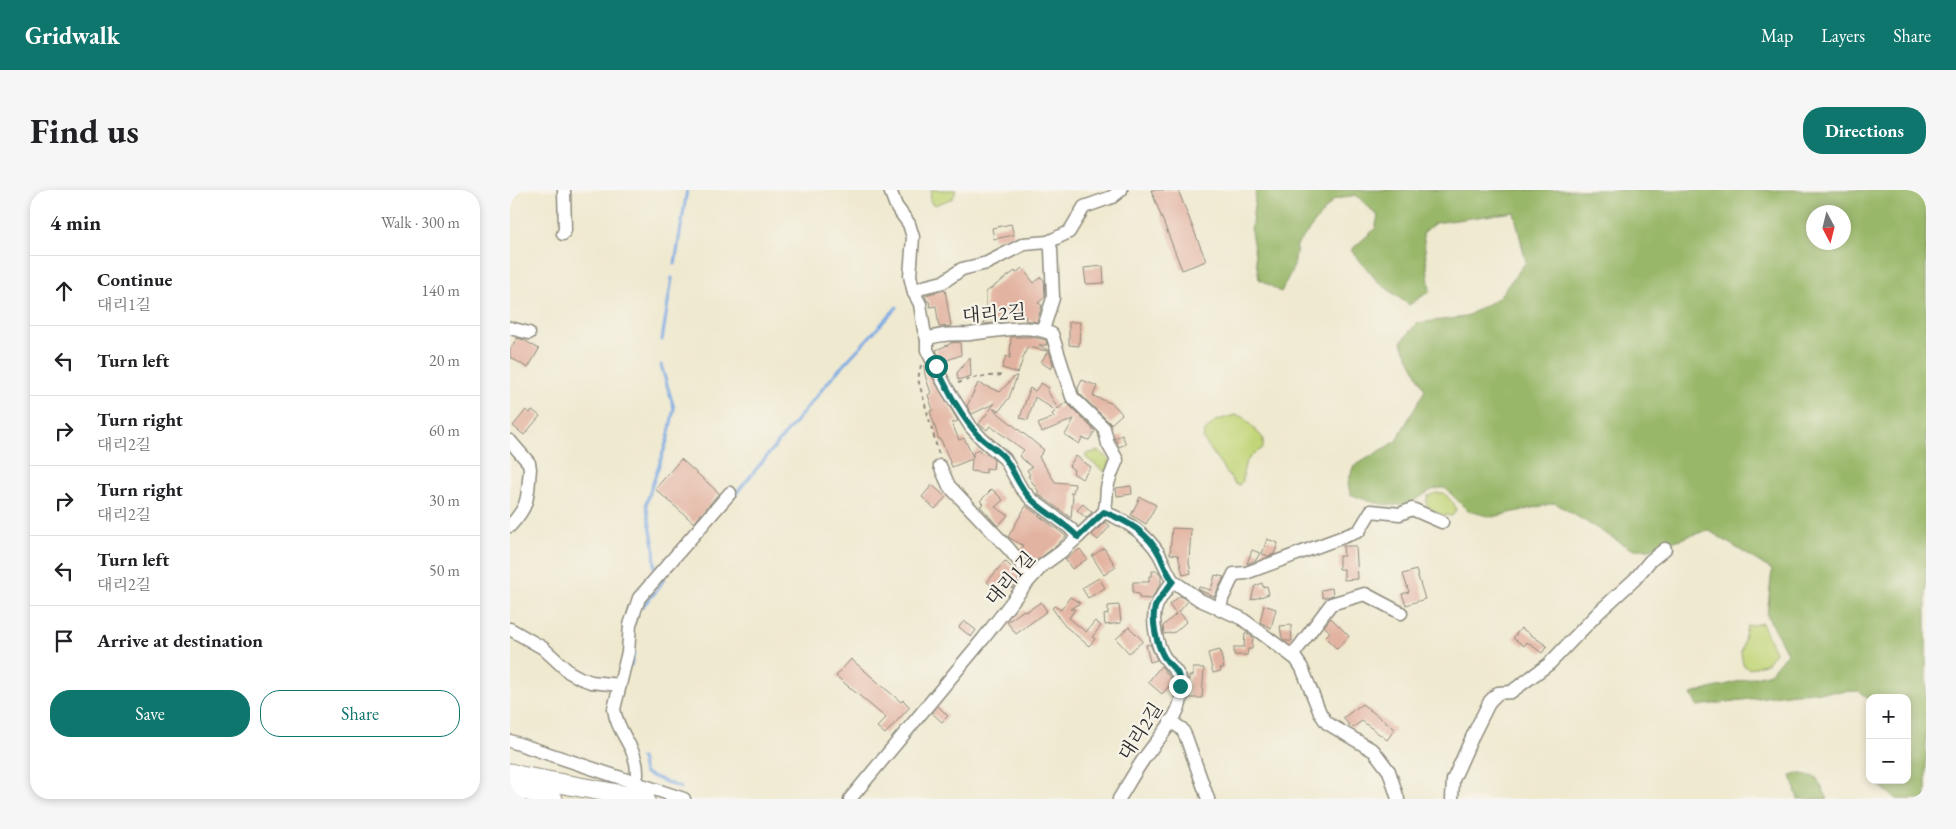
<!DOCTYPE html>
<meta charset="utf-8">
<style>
:root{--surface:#fff;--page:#f6f6f6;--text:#202124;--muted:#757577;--line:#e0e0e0;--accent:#0f766e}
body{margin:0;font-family:"EB Garamond","Noto Serif KR",serif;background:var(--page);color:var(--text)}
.controls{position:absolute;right:15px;bottom:15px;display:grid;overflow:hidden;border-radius:10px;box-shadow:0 2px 8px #0003}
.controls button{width:45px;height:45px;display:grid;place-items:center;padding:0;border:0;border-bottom:1px solid var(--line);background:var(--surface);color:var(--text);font:25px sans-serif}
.compass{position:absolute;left:1296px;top:15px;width:45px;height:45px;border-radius:50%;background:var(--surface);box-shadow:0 2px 8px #0003;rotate:173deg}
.stop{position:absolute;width:15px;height:15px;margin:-11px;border:4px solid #0f766e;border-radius:50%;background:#fff}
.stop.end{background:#0f766e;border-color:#fff;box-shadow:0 1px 5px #0008}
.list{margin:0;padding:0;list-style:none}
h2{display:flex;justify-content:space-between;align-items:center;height:65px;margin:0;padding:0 20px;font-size:21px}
h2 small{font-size:16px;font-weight:400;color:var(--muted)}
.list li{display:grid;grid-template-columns:32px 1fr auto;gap:15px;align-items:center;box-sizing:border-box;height:70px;padding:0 20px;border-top:1px solid var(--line)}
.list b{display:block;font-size:19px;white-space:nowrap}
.list p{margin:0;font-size:16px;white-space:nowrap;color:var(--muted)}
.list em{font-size:16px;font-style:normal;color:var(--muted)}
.actions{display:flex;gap:10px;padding:15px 20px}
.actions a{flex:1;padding:11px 0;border:1px solid var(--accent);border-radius:20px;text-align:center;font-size:18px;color:var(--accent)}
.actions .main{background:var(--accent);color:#fff}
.icon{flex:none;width:28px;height:28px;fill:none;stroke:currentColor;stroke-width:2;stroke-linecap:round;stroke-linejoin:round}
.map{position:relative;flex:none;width:1416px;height:609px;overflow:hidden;border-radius:20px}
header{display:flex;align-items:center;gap:30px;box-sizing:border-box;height:70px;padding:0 25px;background:var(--accent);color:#fff}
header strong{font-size:24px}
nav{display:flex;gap:28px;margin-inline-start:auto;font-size:18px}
.intro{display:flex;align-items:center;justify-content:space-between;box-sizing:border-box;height:120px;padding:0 30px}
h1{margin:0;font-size:35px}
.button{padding:12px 22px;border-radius:20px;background:var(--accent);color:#fff;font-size:18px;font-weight:700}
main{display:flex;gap:30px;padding:0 30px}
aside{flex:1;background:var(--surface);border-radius:20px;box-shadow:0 2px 8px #0003}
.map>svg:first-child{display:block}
.green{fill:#c2d679;stroke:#768052}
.forest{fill:#99b769;stroke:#62714a;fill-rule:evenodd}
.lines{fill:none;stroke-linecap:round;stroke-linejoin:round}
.stream{stroke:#79a9e3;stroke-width:3}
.building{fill:#e3b3a1}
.minor-casing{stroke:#8d8a7d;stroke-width:15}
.highway-casing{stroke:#8d8a7d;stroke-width:21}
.path{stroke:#8d8a7d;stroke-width:2;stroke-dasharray:4 4;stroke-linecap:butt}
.minor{stroke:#fff;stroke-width:12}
.highway{stroke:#fff;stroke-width:19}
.route{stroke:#0f766e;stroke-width:6}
.labels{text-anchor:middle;stroke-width:4.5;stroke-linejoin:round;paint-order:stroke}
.street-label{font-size:19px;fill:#2b2b2b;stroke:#f7f3e8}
</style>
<header>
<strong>Gridwalk</strong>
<nav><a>Map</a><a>Layers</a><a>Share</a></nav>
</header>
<div class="intro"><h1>Find us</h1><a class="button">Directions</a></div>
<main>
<aside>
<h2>4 min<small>Walk · 300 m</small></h2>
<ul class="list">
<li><svg class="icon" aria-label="ahead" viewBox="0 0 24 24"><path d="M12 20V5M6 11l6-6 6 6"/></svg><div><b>Continue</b><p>대리1길</p></div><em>140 m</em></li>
<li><svg class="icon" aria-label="left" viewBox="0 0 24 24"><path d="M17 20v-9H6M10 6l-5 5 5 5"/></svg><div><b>Turn left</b></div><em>20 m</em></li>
<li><svg class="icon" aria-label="right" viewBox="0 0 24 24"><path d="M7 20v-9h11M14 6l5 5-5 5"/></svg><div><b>Turn right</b><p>대리2길</p></div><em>60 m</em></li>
<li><svg class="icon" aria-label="right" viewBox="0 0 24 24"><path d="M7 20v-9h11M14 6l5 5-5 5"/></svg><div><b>Turn right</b><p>대리2길</p></div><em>30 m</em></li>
<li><svg class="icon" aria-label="left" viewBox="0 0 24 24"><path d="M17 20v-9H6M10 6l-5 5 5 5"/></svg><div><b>Turn left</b><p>대리2길</p></div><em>50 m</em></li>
<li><svg class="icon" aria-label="arrive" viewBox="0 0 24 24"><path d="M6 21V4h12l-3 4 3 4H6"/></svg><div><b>Arrive at destination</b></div></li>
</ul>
<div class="actions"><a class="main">Save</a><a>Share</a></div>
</aside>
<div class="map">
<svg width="1416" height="609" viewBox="0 0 1416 609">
<rect width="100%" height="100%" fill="#f7f3e8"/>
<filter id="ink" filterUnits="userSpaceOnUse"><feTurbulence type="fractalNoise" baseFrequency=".02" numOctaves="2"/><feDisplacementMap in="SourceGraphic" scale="10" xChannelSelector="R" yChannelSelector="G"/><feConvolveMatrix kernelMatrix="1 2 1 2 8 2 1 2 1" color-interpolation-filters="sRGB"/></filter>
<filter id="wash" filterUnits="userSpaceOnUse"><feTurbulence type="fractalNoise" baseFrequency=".0096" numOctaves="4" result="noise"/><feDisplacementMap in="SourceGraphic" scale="20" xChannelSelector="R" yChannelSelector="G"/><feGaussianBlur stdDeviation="1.12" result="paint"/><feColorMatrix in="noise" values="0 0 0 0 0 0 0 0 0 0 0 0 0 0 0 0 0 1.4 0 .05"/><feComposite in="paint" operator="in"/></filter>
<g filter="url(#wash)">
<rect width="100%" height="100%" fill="#efe9cf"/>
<g class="green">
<path d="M421 0H446L443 8 425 15 422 14 420 10Z"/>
<path d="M725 225 733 227 753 248V258C737 269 733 271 733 291L729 295 725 294 693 249 694 242 705 231Z"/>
<path d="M589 261 598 268 600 272 597 281H594L576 268V264Z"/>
<path d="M926 303H934L944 314 946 320 942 326C931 325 922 323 916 313L918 306Z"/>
<path d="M1252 433 1265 462 1257 473 1240 479 1233 475 1231 462 1237 436Z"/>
</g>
<g class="forest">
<path d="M746 0H1416V609H1386L1364 591 1397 590V508H1360V511L1349 501 1285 503 1187 516 1181 504 1260 483 1277 463 1257 425 1262 380 1198 340 1140 359H1121L1045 313 982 327 958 321 935 298C918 297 913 308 899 313 879 319 858 311 840 304L838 293 843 277 886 251 915 200 891 152 907 133 955 127 988 108 1016 72 1004 22 925 33 913 43 920 101 899 115 868 92 841 60 865 39 868 26 846 5 823 10 787 55 784 76 771 102 749 89 741 41ZM1304 22H1334V52H1304Z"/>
<path d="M1287 583 1306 587 1318 609H1288L1281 585Z"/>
</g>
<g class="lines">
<g class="stream">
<path d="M165 74 177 0"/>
<path d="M152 150 162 88"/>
<path d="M224 306 324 185 387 117"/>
<path d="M145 379 144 356 136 314 158 248 164 218 151 175"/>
<path d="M132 417 148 399 154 388"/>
<path d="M121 475 124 462"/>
<path d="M131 568 134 583 171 598"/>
</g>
</g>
<g id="blocks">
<g class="building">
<path d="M641 0H668L696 71 672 80Z"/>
<path d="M501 34 504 45 484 49 482 38Z"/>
<path d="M593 76 594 93 576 94 574 78Z"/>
<path d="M512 78 524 93 531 87 534 90 535 107 528 113 532 115 527 132 515 130 516 127 494 121 491 132 474 134 479 118 476 117V102L505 81 506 83Z"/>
<path d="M435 100 441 136 429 137 426 116 420 117 419 111H417L415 105Z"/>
<path d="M559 132H570L569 156 559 155Z"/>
<path d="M501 147H522L536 150 537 155H529L539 161 543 175 541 179 531 172 538 161 517 157 508 183 492 178 496 166 500 168Z"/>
<path d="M7 148 14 150 29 159 18 178 0 167V159Z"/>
<path d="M450 152 451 165 432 172 426 160 440 154V153Z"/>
<path d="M460 167 461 186 448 190 447 183Z"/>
<path d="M414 176H416L448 231 442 233 449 250 454 248 463 267V263L468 259 472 263 477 264 484 270 483 279 476 278V283L461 281 462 269 442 277 431 250H429L420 221 423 220 418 205 421 203 415 185Z"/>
<path d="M505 186H507L499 208 489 221 483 219 534 260 529 267 545 292 565 294 563 303H560L563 306 561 328 527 303 529 302 518 286 520 285 517 280 522 277 509 266 514 260 480 236 477 240 469 234 485 213 462 224 457 216 468 193 490 202Z"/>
<path d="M572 190 587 196 583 206 603 214 612 224 601 234 569 203 568 198Z"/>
<path d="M531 193 539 198 537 200 548 219 556 212 585 241 579 250 572 248 569 254 555 245 564 229 532 242 528 234 544 227 542 224 546 221 525 207 518 230 510 228 520 198 525 201Z"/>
<path d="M16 220 20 223 22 220 30 226 14 245 3 236Z"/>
<path d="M612 245 616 254 609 257 605 248Z"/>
<path d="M566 266 581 277 572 289 563 283 564 280 559 276Z"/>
<path d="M171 269 209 303 184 333 145 299Z"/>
<path d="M422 295 436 307 425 319 412 307Z"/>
<path d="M621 296 622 304 607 306 606 298Z"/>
<path d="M482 299 493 310 485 317 498 325 488 336 470 316 473 314 470 311Z"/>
<path d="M630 307 646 315 636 334 621 325Z"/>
<path d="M573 314 582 322 576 328 567 320Z"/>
<path d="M516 316 556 346 546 356 522 374 510 360 514 356 498 347Z"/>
<path d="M595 332 600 336 588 350 582 345Z"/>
<path d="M662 338 681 339 679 372 681 383 673 385 668 365 660 364Z"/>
<path d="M757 349 768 353 764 364 758 366 752 364Z"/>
<path d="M833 356H846L848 389 834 390V379H829V366H834Z"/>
<path d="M594 358 606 377 594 385 582 366Z"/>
<path d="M570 359 577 369 562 379 555 369Z"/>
<path d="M742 360 750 363 746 370 737 374Z"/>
<path d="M495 371 511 387 502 398 497 394 490 402 477 392Z"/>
<path d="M906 380 915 409 896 415 892 404 899 402 893 384Z"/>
<path d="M642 381H648L651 387V393L641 409 629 408V404L623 403V392H639V386H642Z"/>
<path d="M705 385 714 387 704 407 688 399 689 397 701 400Z"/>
<path d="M589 388 595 398 578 408 572 398Z"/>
<path d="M752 393 753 397 757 396 759 404 741 410 745 396Z"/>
<path d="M822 398 823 405 813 408 811 400Z"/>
<path d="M670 406 678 411 669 422 677 431 665 442 654 444 653 436 666 424 659 415Z"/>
<path d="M560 407 570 413 560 419H565L559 428 576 442 585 431 591 436 582 447 585 449 579 456 555 436 548 427H547L548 426 542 418 544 416 551 420Z"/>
<path d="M531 412 537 421 506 444 497 432 514 420 516 422Z"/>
<path d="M609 415 611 433 595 435 594 425 598 424V416Z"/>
<path d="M754 415 766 419 761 438 750 432Z"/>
<path d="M821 428 839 446 827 459 815 447 820 442 814 436Z"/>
<path d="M454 431 466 440 461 447 449 437Z"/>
<path d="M781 435 782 451H776L772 448 770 436Z"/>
<path d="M619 437 633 451 619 463 606 449Z"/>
<path d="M1011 438 1037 456 1032 463 1017 452 1014 456 1003 448Z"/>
<path d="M735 443 743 447 742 459H738L737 465H724V457H734Z"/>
<path d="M640 454 647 470 640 472 636 455Z"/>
<path d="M710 460 714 478H710L711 481 703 483 698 463Z"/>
<path d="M341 469 391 512 393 510 400 517 375 544 367 537 376 528 326 486Z"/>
<path d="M651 476 663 492 652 504 638 492Z"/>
<path d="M683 478H694L692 508H679V486H683Z"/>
<path d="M852 514 885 539 877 550 852 531 842 538 833 528Z"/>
<path d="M428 516 438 526 432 532 422 523Z"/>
</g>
</g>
</g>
<g filter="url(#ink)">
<use href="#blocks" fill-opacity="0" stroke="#8d8a7d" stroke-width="1"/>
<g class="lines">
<g class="minor-casing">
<g id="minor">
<path d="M53 44 55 40 54 0"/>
<path d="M404 103 413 97 433 92 452 79 477 73 514 54 538 52 559 42 574 17 602 7 611 0"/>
<path d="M0 138 19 143"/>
<path d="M533 140 543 108 541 59 538 52"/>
<path d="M417 149C430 143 446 145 460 144 487 141 517 133 542 144L562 207 594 238 598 254 607 270C603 279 599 288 597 298 596 306 597 314 594 322 617 331 636 343 649 364 654 373 657 382 663 391 657 399 649 408 646 417 641 430 647 457 655 468 667 484 674 485 671 509 668 529 645 552 633 570 624 583 617 596 609 609"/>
<path d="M0 251 19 273 20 279C17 308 20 314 0 336"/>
<path d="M430 276 439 296 499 359 522 387"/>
<path d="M568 347 594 322"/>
<path d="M663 391 690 410 731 428 786 469 792 478 810 523 817 533 864 561 879 581 888 609"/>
<path d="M710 420 712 409 724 384 736 383 849 341 861 321 890 324 902 319 932 332"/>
<path d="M0 439 33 458 59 482 70 488 81 492 110 495"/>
<path d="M782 466 821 414 855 404 891 423"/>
<path d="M660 531 672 539 676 547 698 609"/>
<path d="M0 551 174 609"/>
<path d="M123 591 127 585C128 557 107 544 104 519L118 462 120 435 129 408 220 303"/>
<path d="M340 609 473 449 515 395 533 375 551 362 568 347 560 338 521 309 511 298 495 269 472 249 461 237 436 197 417 160V149L414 140 410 114 404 103 400 86 403 47 399 34 386 16 380 0"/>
<path d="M942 609 943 590 964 543 980 511 988 503 1001 502 1039 474 1089 422 1125 389 1140 371 1155 359"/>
</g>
</g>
<g class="highway-casing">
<g id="highway">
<path d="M0 583 28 591"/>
<path d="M16 587 135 609"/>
<path d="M0 596 43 609"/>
</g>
</g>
<g class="path">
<path d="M411 175 408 189 429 265"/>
<path d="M448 193 467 187 494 185"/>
</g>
<use href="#minor" class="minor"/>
<use href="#highway" class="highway"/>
</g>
</g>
<g class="lines" filter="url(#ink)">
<path class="route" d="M426 176C438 201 451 227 470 247 478 255 490 261 496 270 505 283 509 297 521 309 535 323 554 332 568 347L594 322C617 331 639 343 650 366 654 375 657 383 663 391 657 399 649 408 645 417 641 431 647 455 654 467 663 481 669 477 670 496"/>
</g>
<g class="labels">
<g class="street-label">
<text transform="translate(484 123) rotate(-4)" y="7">대리2길</text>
<text transform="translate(500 388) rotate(-49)" y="7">대리1길</text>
<text transform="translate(630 541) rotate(-57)" y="7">대리2길</text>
</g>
</g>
</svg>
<div class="controls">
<button>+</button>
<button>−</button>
</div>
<svg class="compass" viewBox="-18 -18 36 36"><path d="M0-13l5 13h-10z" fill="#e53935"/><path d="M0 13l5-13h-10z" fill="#757577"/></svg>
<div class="stop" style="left:426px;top:176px"></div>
<div class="stop end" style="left:670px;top:496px"></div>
</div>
</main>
